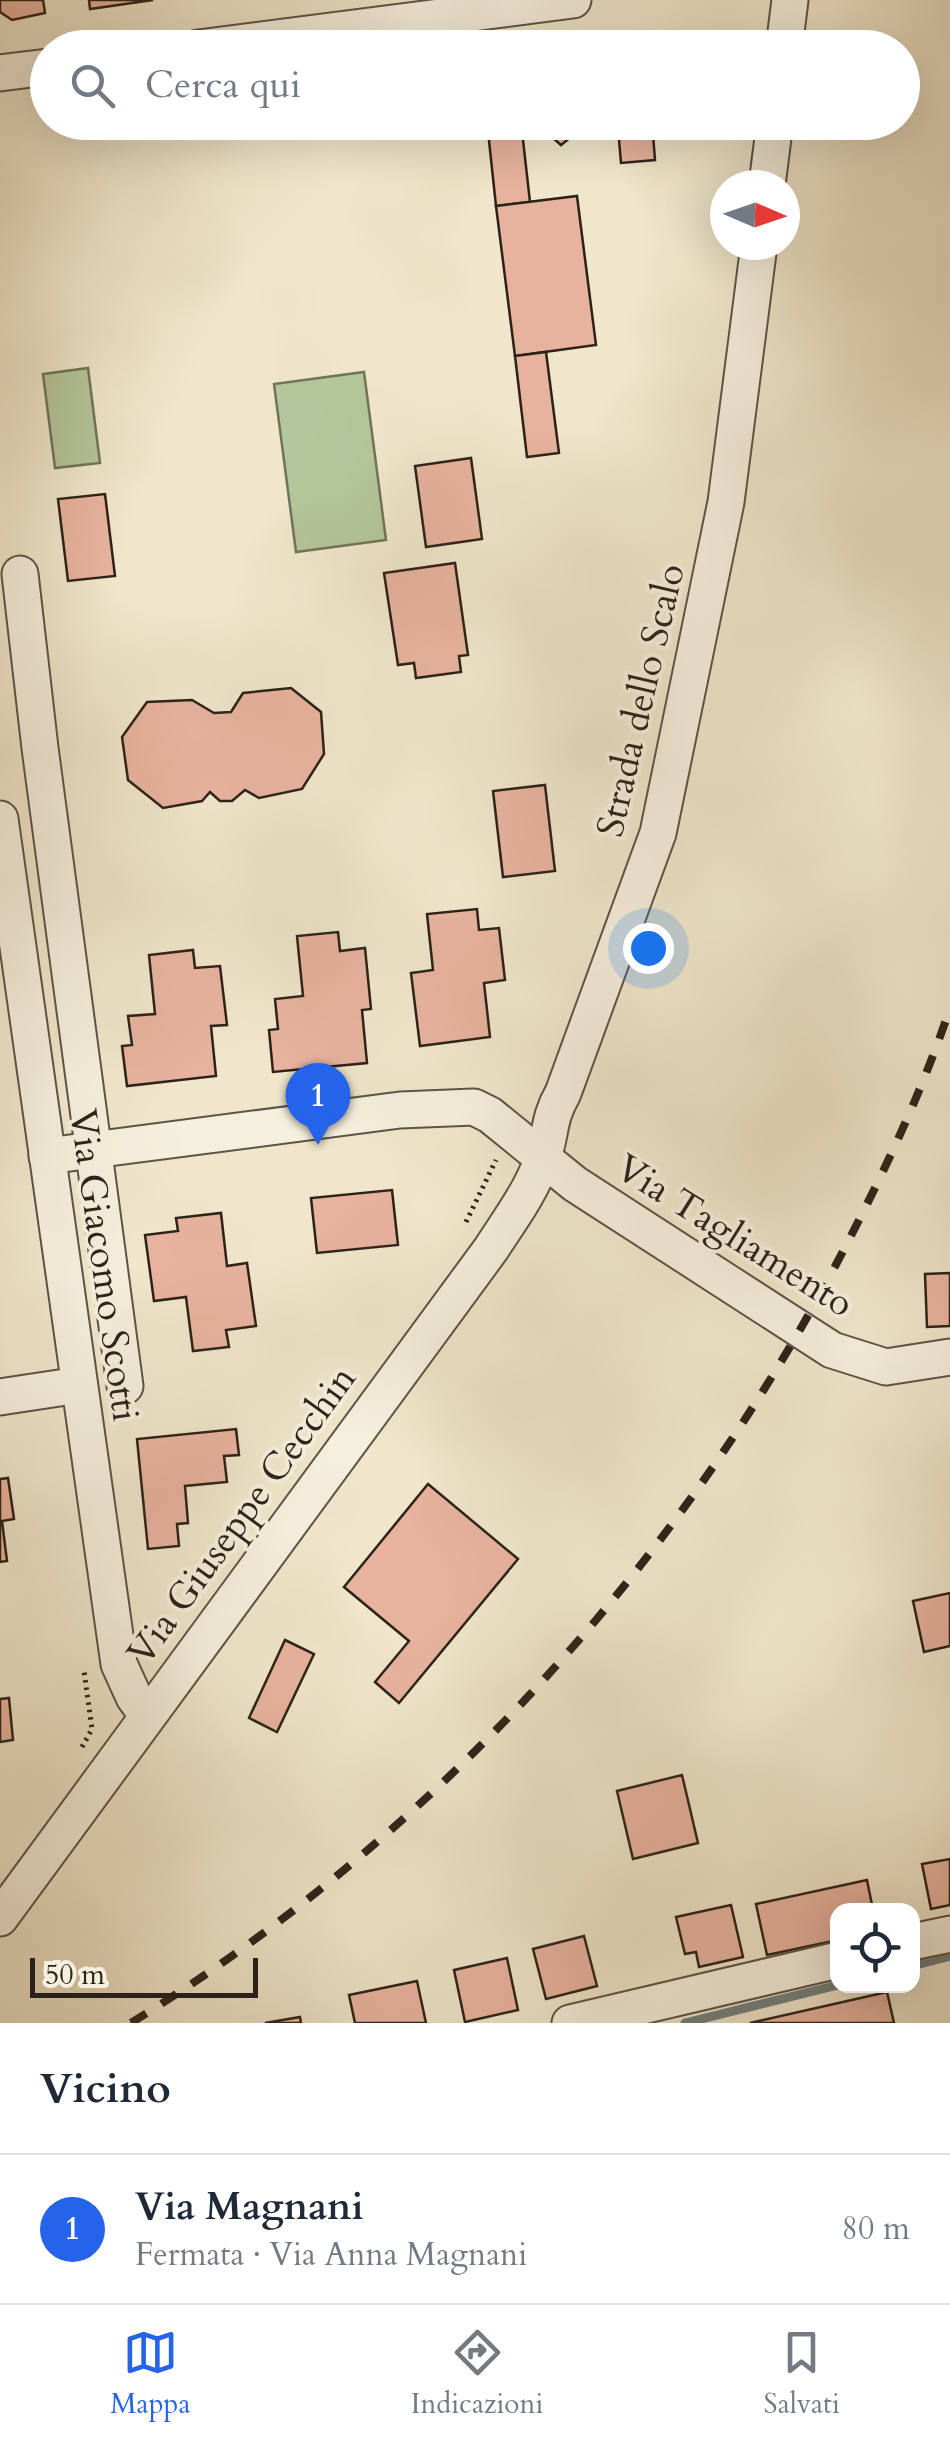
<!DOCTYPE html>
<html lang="it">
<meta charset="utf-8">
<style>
:root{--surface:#fff;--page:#f6f6f7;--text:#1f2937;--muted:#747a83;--line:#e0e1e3;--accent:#2563eb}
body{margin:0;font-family:Cardo,serif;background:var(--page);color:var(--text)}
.controls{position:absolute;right:30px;bottom:30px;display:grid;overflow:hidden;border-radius:20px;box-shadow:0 10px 40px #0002}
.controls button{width:90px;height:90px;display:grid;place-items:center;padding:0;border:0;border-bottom:2px solid var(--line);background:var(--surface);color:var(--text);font:50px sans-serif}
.compass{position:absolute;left:710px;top:170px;width:90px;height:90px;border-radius:50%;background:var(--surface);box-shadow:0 10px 40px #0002;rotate:92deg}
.scale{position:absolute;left:30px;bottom:25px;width:228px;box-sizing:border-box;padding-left:10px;border:5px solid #2d2219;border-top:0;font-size:28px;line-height:35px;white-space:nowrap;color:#2d2219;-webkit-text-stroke:8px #f5efdd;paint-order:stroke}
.you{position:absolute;left:648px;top:948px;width:35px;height:35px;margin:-25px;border:8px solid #fff;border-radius:50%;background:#1a73e8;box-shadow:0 0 0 15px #1a73e833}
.badge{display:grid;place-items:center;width:65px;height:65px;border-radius:50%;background:var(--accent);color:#fff;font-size:32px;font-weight:700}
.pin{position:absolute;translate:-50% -82px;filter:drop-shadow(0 2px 5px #0008)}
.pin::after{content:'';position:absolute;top:52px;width:35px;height:30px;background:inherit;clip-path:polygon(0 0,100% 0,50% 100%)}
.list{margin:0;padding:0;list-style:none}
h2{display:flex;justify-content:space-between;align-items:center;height:130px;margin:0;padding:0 40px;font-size:42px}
h2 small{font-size:32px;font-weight:400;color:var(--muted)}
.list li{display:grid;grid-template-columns:65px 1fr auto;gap:30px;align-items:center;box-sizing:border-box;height:150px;padding:0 40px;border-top:2px solid var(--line)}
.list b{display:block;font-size:38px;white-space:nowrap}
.list p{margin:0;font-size:32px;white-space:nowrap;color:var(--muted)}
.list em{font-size:32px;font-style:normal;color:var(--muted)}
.icon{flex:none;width:55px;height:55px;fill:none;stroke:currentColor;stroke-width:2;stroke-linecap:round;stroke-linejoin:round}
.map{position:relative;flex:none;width:950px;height:2023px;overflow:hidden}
.search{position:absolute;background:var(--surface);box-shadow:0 10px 40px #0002;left:30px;right:30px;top:30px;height:110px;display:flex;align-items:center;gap:25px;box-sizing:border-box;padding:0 35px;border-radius:55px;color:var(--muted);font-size:38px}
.sheet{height:280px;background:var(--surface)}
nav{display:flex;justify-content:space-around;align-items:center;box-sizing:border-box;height:140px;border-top:2px solid var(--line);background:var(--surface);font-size:28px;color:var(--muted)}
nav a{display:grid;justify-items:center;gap:5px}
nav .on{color:var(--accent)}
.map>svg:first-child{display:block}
.green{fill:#b4c69b;stroke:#70745a;stroke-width:2.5}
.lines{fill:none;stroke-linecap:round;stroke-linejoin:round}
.stream{stroke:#717f7e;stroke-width:9}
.building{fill:#e7b39f;stroke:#2d2219;stroke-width:2.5}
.minor-casing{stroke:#5e5346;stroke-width:39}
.path{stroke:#2d2219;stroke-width:5;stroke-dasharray:2.5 5;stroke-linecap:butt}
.minor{stroke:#f5efdd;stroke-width:35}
.rail{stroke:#2d2219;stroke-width:8;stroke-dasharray:18 18;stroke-linecap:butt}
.labels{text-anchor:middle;stroke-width:8;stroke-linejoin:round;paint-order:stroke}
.street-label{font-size:38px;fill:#2d2219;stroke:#f5efdd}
</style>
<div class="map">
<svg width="950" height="2023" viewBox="0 0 950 2023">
<rect width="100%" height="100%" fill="#efe6cb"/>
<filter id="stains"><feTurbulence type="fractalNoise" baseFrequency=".002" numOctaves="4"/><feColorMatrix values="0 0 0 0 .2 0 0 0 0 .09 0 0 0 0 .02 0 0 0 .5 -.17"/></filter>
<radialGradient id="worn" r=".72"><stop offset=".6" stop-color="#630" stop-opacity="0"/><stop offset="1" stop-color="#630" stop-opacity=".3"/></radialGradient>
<g class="green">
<path d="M88 368 100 463 55 468 43 374Z"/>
<path d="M364 372 386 540 296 552 274 384Z"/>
</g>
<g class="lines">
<g class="stream">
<path d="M912 1966 950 1956"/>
<path d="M685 2023 838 1985"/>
</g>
</g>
<g class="building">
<path d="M0 0H43L45 13 12 20 0 12Z"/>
<path d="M89 0H153L90 9Z"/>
<path d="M487 122H521L530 202 496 206Z"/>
<path d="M535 122H577V132L561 145Z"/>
<path d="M577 122H652L655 160 621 163 618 128 577 132Z"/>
<path d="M577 196 596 345 515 356 496 206Z"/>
<path d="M546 352 559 453 527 457 515 356Z"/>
<path d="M471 458 482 539 426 547 415 466Z"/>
<path d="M105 494 115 576 68 581 58 499Z"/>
<path d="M455 563 468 655 459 656 461 672 416 678 414 663 398 665 384 573Z"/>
<path d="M291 688 321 712 324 754 302 789 259 798 245 790 232 801H220L210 792 202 801 163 808 128 780 122 737 147 702 192 700 214 713 231 712 243 693Z"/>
<path d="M545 785 555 871 503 877 493 791Z"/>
<path d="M477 909 479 930 499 928 505 980 484 983 490 1037 420 1046 411 973 433 970 427 914Z"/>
<path d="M338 932 340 951 365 948 371 1009 362 1010 367 1063 273 1072 269 1030 278 1029 275 999 303 996 297 936Z"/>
<path d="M193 950 195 968 220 966 227 1025 211 1026 216 1076 127 1086 122 1046 132 1045 128 1016 155 1014 149 955Z"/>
<path d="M392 1190 398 1245 317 1253 311 1198Z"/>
<path d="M221 1213 227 1266 247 1263 256 1326 226 1330 229 1347 193 1351 186 1297 154 1301 145 1235 178 1231 176 1218Z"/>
<path d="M950 1273V1326L927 1327 925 1274Z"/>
<path d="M236 1429 239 1455 224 1456 227 1482 185 1486 188 1523 177 1524 179 1546 148 1549 137 1439Z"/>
<path d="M8 1478 14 1519 2 1521 7 1561 0 1562V1479Z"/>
<path d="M428 1484 518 1559 399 1703 375 1682 409 1641 344 1587Z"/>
<path d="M950 1593V1646L924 1652 913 1601Z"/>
<path d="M285 1640 314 1654 277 1732 249 1718Z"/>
<path d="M9 1698 13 1740 0 1742V1699Z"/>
<path d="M682 1775 698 1843 633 1859 617 1791Z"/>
<path d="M950 1859V1905L931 1909 922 1864Z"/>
<path d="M867 1880 873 1910H838V1940L767 1955 756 1904Z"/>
<path d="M731 1905 743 1957 699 1967 696 1952 685 1954 676 1917Z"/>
<path d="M584 1936 597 1986 546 1999 533 1949Z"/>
<path d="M507 1958 518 2010 465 2022 454 1970Z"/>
<path d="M417 1981 426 2023H355L349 1995Z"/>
<path d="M887 1992 894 2023H750Z"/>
<path d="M300 2017 301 2023H265Z"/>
</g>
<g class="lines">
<g class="minor-casing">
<g id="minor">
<path d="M198 48 573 0"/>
<path d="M784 48 790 0"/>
<path d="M0 73 48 67"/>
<path d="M767 185 775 122"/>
<path d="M20 574 40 748 125 1386"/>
<path d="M0 819 119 1664 134 1697 147 1715"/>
<path d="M47 1156 400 1110 474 1107 490 1115 575 1184 832 1350 886 1367 950 1357"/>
<path d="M0 1397 79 1385"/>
<path d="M0 1918 491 1249C509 1221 531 1192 542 1160 552 1134 547 1121 563 1093L658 833 726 502 759 245"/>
<path d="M912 1942 950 1934"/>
<path d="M570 2023 838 1960"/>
</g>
</g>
<g class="path">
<path d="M466 1222 496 1160"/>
<path d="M82 1747 92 1729 84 1671"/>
</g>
<use href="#minor" class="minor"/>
<path class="rail" d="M131 2023C425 1841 666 1580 830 1276 876 1189 919 1101 950 1008"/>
</g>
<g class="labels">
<g class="street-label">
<text transform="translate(640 700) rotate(-77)" y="13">Strada dello Scalo</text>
<text transform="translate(735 1235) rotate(32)" y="13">Via Tagliamento</text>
<text transform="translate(105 1265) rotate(82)" y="13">Via Giacomo Scotti</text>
<text transform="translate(241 1515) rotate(-54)" y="13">Via Giuseppe Cecchin</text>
</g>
</g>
<rect width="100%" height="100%" filter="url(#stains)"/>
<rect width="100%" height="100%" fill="url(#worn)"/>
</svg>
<div class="controls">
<button><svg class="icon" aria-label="locate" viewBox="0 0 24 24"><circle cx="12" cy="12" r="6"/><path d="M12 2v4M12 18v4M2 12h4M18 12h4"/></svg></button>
</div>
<svg class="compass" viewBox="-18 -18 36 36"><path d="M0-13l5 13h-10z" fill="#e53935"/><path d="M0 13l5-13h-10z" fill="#747a83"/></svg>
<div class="scale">50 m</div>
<div class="you"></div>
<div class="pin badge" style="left:318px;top:1145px">1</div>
<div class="search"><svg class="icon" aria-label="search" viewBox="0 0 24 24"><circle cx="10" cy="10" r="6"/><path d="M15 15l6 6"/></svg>Cerca qui</div>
</div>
<section class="sheet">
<h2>Vicino<small></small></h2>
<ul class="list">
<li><span class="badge">1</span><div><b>Via Magnani</b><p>Fermata · Via Anna Magnani</p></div><em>80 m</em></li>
</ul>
</section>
<nav>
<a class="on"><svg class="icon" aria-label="map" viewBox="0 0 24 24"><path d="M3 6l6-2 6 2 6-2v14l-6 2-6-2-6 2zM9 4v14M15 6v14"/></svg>Mappa</a>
<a><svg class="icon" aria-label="directions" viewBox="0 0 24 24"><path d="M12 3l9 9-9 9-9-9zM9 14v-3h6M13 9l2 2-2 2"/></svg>Indicazioni</a>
<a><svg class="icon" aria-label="saved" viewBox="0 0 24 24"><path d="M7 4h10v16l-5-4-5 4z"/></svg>Salvati</a>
</nav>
